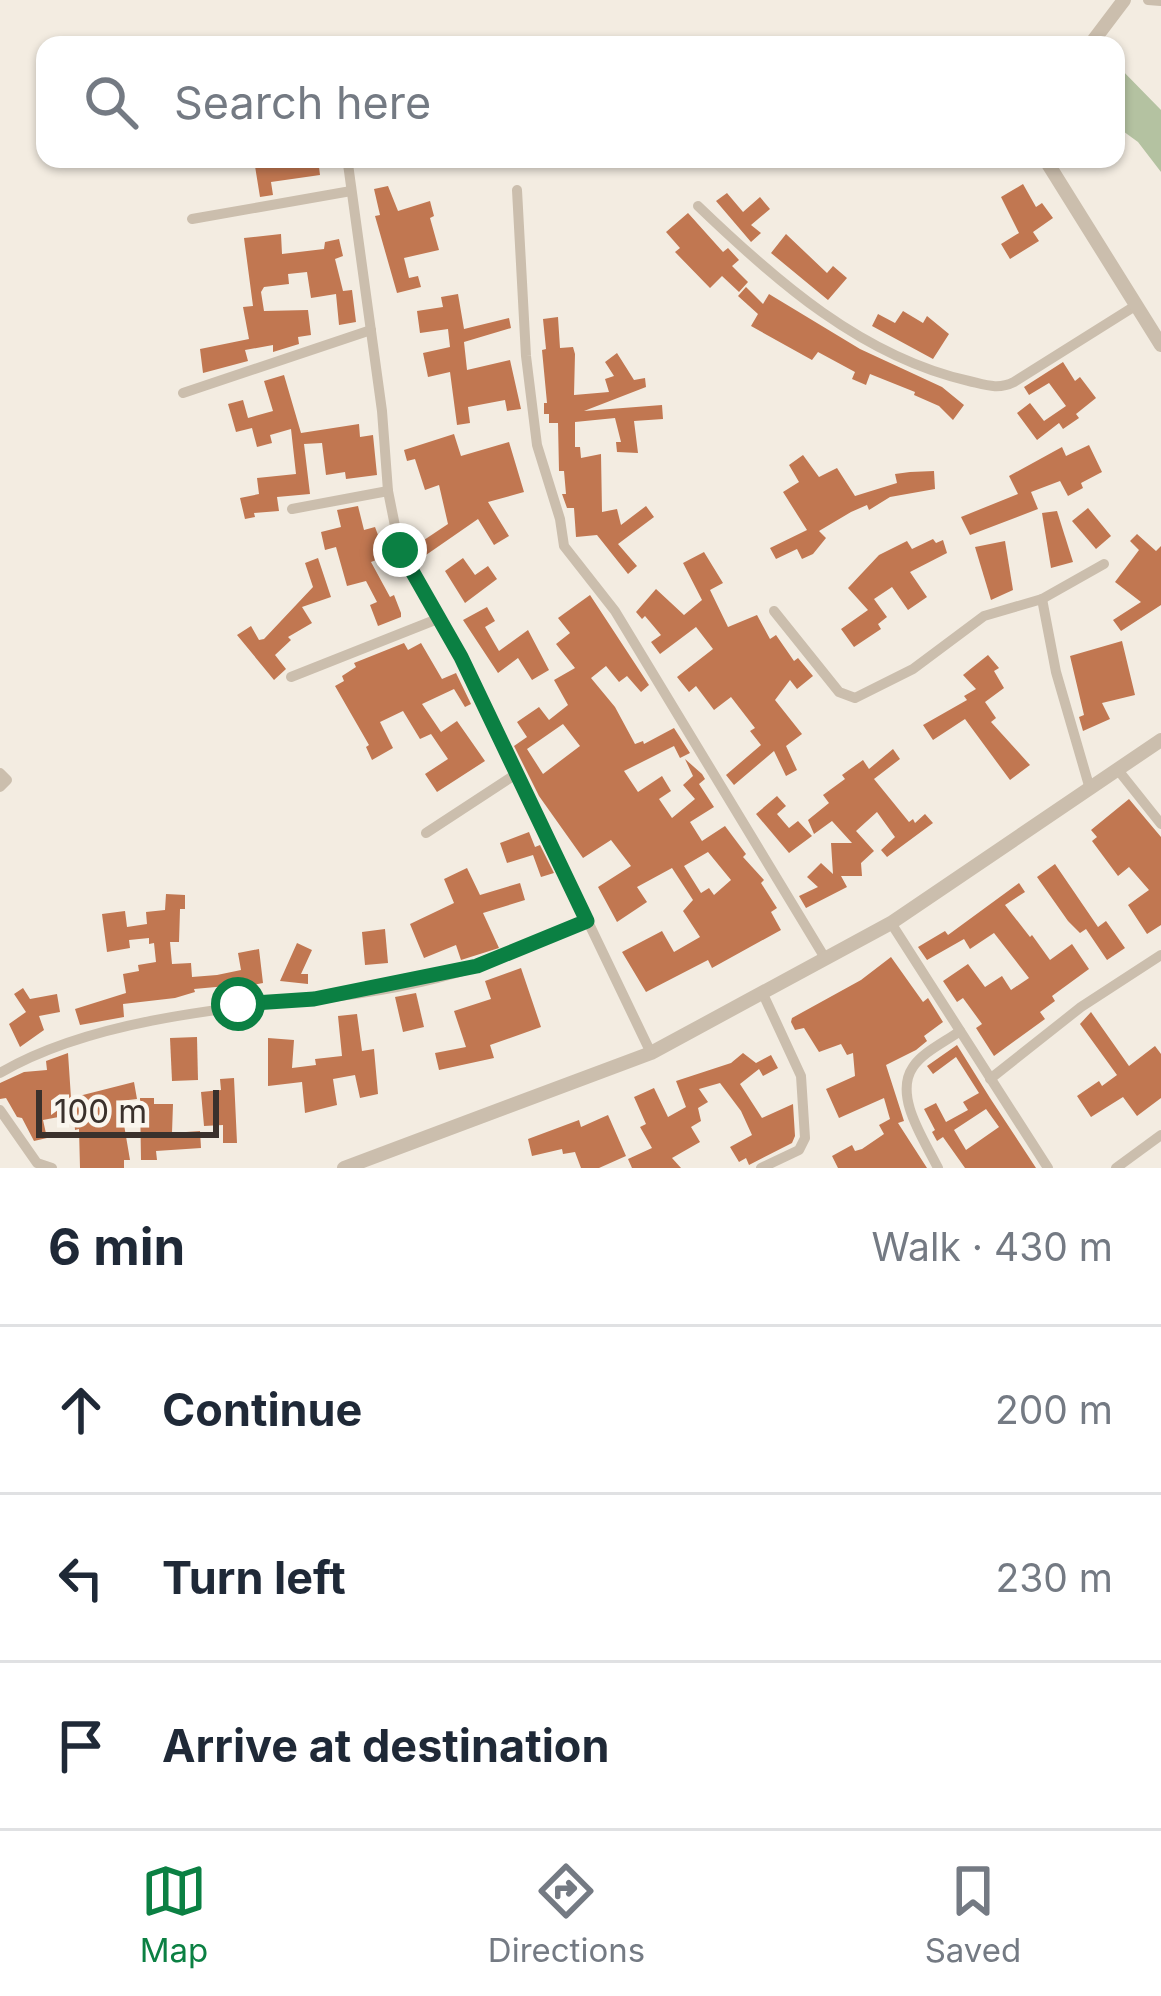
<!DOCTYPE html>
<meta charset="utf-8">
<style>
:root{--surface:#fff;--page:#f2f2f3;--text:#1f2937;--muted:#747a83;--line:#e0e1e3;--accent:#0b8043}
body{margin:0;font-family:Inter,sans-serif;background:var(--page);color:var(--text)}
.scale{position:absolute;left:36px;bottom:30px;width:183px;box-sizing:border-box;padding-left:12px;border:6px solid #3a312c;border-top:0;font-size:33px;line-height:42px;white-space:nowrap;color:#3a312c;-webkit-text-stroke:9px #faf6ee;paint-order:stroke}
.stop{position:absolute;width:36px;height:36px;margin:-27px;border:9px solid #0b8043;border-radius:50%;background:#fff}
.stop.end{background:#0b8043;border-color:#fff;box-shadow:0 3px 12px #0008}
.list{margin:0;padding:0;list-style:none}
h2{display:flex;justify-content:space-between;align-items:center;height:156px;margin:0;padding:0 48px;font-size:51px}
h2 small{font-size:39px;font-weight:400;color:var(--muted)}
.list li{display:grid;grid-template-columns:78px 1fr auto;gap:36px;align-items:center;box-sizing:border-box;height:168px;padding:0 48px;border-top:3px solid var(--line)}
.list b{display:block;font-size:45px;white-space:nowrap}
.list em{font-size:39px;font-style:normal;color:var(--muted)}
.icon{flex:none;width:66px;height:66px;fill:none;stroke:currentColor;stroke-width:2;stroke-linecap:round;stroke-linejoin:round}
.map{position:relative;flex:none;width:1161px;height:1168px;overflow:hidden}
.search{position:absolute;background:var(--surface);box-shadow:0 3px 9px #0004;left:36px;right:36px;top:36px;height:132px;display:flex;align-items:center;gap:30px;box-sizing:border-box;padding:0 42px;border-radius:24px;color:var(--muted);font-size:45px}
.sheet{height:660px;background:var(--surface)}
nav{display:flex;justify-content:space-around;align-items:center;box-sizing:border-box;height:168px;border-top:3px solid var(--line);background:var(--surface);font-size:33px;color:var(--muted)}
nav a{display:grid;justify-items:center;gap:6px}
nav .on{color:var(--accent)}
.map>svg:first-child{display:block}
.green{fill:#b4c2a1}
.building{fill:#c17751;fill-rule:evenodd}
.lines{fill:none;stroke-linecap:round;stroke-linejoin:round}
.minor{stroke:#cbbead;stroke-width:10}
.tertiary{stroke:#cbbead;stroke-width:14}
.route{stroke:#0b8043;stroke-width:15}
</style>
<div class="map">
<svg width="1161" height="1168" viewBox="0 0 1161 1168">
<rect width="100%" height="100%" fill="#f3ece1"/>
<path class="green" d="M1116 64 1161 110V172L1138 142 1116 126Z"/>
<g class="building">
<path d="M267 159H318L320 175 271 182 273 195 260 197 254 160Z"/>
<path d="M1023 184 1036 207 1042 203 1053 218 1033 232 1039 241 1010 259 1001 244 1019 233 1001 197Z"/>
<path d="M388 186 398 211 430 201 434 216 430 218 439 250 404 258 409 278 418 276 421 287 397 293 375 216 380 215 374 189Z"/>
<path d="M727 193 743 212 760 197 770 209 751 225 761 233 751 242 716 201Z"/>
<path d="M688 213 723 252 728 248 739 260 732 266 748 282 739 292 722 276 710 288 675 252 680 248 666 232Z"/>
<path d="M281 234 282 254 324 249 325 242 339 239 343 256 335 259 343 291 352 290 356 322 339 325 336 294 311 298 307 272 288 274 289 284 264 287 261 292 264 311 308 310 311 335 298 337 299 344 273 352V345L245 350 248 361 203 373 200 349 249 339 243 307 253 306 244 238Z"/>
<path d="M786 234 827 273 833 266 847 278 828 300 771 253Z"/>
<path d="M746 287 763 304 769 294 860 349 942 387 964 405 953 420 939 406 914 395 915 392 870 374 866 385 852 379 855 372 818 352 812 360 751 326 758 314 738 296Z"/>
<path d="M458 294 464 329 509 318 511 328 464 342 467 370 510 360 521 409 507 411 505 400 468 407 470 423 457 425 450 372 428 377 423 353 450 347 448 329 420 333 417 311 443 307 441 297Z"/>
<path d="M903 311 923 323 927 316 949 334 933 359 872 326 878 314 895 323Z"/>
<path d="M558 317 560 348 573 347 575 354 574 395 609 392 605 379 614 376 605 362 617 353 634 380 645 378 646 387 584 411 662 405 663 419 634 421 638 453 617 452 616 442H621L615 418 575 422V447H580L581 458 601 454 602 512 617 509 621 525 646 506 654 517 618 544 637 566 628 574 597 535 576 537 574 508H567L562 494H566L564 471H559L558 423H549V414H544V403H547L542 350 546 349 543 319Z"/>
<path d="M1063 362 1075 381 1080 377 1096 398 1076 414 1079 418 1063 429 1059 423 1037 440 1017 413 1030 403 1044 421 1066 406 1049 383 1029 395 1024 387Z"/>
<path d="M284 375 301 433 359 424 360 437 373 435 377 475 346 479 345 472 326 475 322 443 304 444 310 494 277 497 279 511 254 513 255 517 245 519 240 498 259 494 257 478 296 474 291 429 270 435 272 443 257 447 252 428 236 432 228 404 243 400 248 418 273 411 264 381Z"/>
<path d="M454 434 461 456 509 442 524 492 488 502 509 536 494 545 478 519 426 555 418 544 448 524 439 485 425 490 415 459 407 461 404 450Z"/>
<path d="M1089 445 1102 472 1081 483 1083 488 1068 496 1060 481 1031 492 1038 509 970 535 961 517 1018 494 1009 476 1062 447 1066 456Z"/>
<path d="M803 455 819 477 837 468 855 496 897 483 895 474 910 472 934 471 935 489 890 497 869 510 867 505 851 512 819 531 826 538 813 554 802 559 797 549 776 559 770 548 807 530 783 492 799 482 789 465Z"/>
<path d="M358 506 364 530 375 527 386 556 371 562 390 597 394 595 401 613V617L378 626 370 605 377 602 366 581 347 586 336 547 325 550 321 532 341 527 337 510Z"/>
<path d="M1088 508 1111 536 1096 549 1072 521Z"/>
<path d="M1057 511 1073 562 1051 568 1042 513Z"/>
<path d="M1137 534 1156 551 1161 546V605L1121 631 1113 620 1141 602 1115 582 1139 550 1130 541Z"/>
<path d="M933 539 936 543 943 540 947 553 910 572 927 597 908 610 892 587 874 599 887 617 878 624 881 629 854 647 841 629 868 610 848 588 879 555 907 541 912 549Z"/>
<path d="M1005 541 1013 590 991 600 975 547Z"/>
<path d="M704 552 723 583 710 590 728 627 757 615 770 639 776 635 794 661 798 658 813 676 797 689 790 680 775 700 802 734 786 746 797 770 786 776 774 751 734 785 726 775 761 745 750 731 755 728 731 697 714 710 696 686 689 692 677 677 713 649 696 627 660 654 651 642 661 635 645 616 642 619 636 612 656 589 684 615 702 600 683 563Z"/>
<path d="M318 558 331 597 302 607 312 623 288 637 291 640 275 655 286 669 274 680 237 635 251 626 259 640 264 639 313 587 305 563Z"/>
<path d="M463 558 475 575 488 566 497 579 465 603 445 571Z"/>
<path d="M590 595 649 685 641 692 627 676 619 682 606 666 591 678 615 707 635 744 643 741 644 744 674 728 690 753 680 758 674 746 624 771 638 792 662 776 671 791 659 799 672 818 695 799 683 785 693 776 685 759 702 774 705 779 699 784 714 807 690 822 702 841 725 826 746 854 743 857 764 880 761 883 777 908 771 912 781 930 712 968 708 960 646 992 622 952 662 931 674 952 700 937 683 911 693 900 672 868 637 887 647 902 617 922 598 887 631 866 611 840 583 858 539 796 514 746 527 737 517 722 539 707 549 720 568 705 554 680 575 668 556 644 570 633 558 618ZM563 724 580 746 543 774 527 749ZM708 852 731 880 714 895 709 888 701 893 684 866Z"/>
<path d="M487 607 495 621 485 627 499 651 528 630 549 670 532 680 518 658 498 673 463 620Z"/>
<path d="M1122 641 1135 695 1102 703 1110 719 1083 731 1079 717 1084 715 1070 656Z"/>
<path d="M404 643 408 650 421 643 442 679 456 673 471 704 465 707 454 689 422 704 441 732 457 721 485 761 437 792 425 774 448 759 431 734 420 739 403 711 380 722 393 748 372 760 366 747 369 745 335 686 344 681 342 676 356 667 354 663Z"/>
<path d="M988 655 999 668 994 671 1004 688 985 702 996 718 991 722 1030 765 1010 780 965 719 933 740 923 725 967 700 964 696 976 689 963 675Z"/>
<path d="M893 749 900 759 874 779 909 822 913 819 915 823 925 814 933 823 887 857 881 850 895 837 877 812 856 831 874 851 861 863 862 876H841L847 887 806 908 799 896 818 887 807 877 821 863 833 874 831 843H852L832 821 814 834 808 820 829 803 823 795 845 779 842 775 863 760 869 769Z"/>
<path d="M777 796 786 806 777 814 789 828 798 821 812 836 789 853 756 814Z"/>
<path d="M1129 799 1161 837V925L1147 934 1128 905 1149 890 1129 867 1118 876 1092 841 1097 837 1091 830Z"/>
<path d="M529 832 535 847 540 845 554 873 541 877 533 855 507 863 500 843Z"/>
<path d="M1055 864 1098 927 1106 921 1125 948 1107 960 1086 929 1080 933 1068 921 1037 877Z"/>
<path d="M467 868 480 895 520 883 525 900 483 913 499 948 461 960 456 945 424 958 410 924 454 903 444 879Z"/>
<path d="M1019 883 1025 892 1005 905 1030 937 1032 935 1050 960 1072 944 1089 969 1052 996 1055 1001 1040 1012 1045 1019 994 1056 976 1028 982 1024 963 998 957 1002 943 981 968 964 985 987 1002 976 1011 990 1029 978 994 933 970 949 964 939 927 960 918 947 945 931 948 935Z"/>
<path d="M166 894 185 895V909H180L179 942H170L172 964 191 963 192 977 217 975 241 970 238 953 259 949 263 983 228 990 227 986 194 989 195 992 175 998 123 1004 124 1017 80 1025 75 1009 126 993 123 974 139 971 138 965 156 962 154 943 149 944V938L129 940 130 948 107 952 102 914 125 911 127 927 147 924 146 912 165 910Z"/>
<path d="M385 929 388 963 365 965 362 932Z"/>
<path d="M297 943 312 950 301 974H308V984L280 981Z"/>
<path d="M891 957 923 1002 928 998 943 1022 924 1036 927 1041 916 1050 886 1065 904 1121 898 1123 927 1168H838L832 1156 852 1145 855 1151 862 1149 884 1134 879 1125 890 1119 884 1098 839 1118 826 1089 855 1076 853 1053 847 1055 841 1044 819 1052 804 1028 795 1030 791 1022 792 1018 861 980Z"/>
<path d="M521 968 541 1027 490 1045 494 1058 439 1070 435 1053 466 1047 454 1011 491 999 485 981Z"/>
<path d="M23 988 30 999 57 994 60 1012 39 1016 44 1030 20 1047 9 1024 26 1012 14 994Z"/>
<path d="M416 993 424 1027 403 1032 395 997Z"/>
<path d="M1091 1012 1129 1066 1155 1046 1161 1054V1098L1137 1116 1123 1097 1091 1117 1077 1096 1099 1081 1102 1086 1117 1075 1080 1024Z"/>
<path d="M357 1014 362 1051 374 1049 378 1094 360 1098 355 1075 333 1079 337 1105 305 1113 302 1082 268 1086V1038L294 1040 292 1068 316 1065 315 1059 342 1056 338 1016Z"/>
<path d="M197 1037 198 1080 172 1081 170 1038Z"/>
<path d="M957 1045 990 1098 1036 1168H965L943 1137 937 1141 932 1132 935 1130 924 1109 936 1103 946 1122 968 1110 963 1102 979 1093 956 1057 933 1074 927 1066ZM986 1109 999 1127 966 1150 954 1130Z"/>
<path d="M68 1053 71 1098 134 1082 137 1099 120 1101 130 1160H124V1168H80L79 1129 75 1130 74 1114 43 1120 47 1138 34 1141 22 1118 17 1117 6 1098 0 1099V1083L24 1072 47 1070 46 1061Z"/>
<path d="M743 1053 756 1063 771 1055 778 1068 763 1076 759 1069 740 1084 762 1118 793 1104 795 1136 792 1143 749 1165 746 1158 739 1162 730 1147 752 1135 741 1111 720 1083 699 1089 708 1102 698 1108 701 1121 691 1127 700 1142 672 1158 681 1168H632L628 1159 652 1148 640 1127 646 1124 634 1097 654 1088 668 1117 686 1107 676 1081 731 1063Z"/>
<path d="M234 1078 237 1143H223V1125L204 1126 201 1092 221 1090 220 1079Z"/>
<path d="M140 1098H154V1104H173L172 1133 200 1131 201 1148 156 1151 157 1160H141Z"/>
<path d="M608 1115 626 1156 599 1168H581L575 1152 563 1154 562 1149 532 1156 528 1139 579 1120 581 1127Z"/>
</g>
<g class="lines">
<g class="minor">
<path d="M1148 0 1161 1"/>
<path d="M1007 159 1045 162"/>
<path d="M348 164 382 411 388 491 400 551 461 657 651 1053"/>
<path d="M517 190 526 356 537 445 560 519 564 546 615 611 825 958"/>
<path d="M698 206C775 280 862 357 969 381 986 385 998 390 1014 382L1135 306"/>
<path d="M192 219 351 191"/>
<path d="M183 393 371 330"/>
<path d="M292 509 388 491"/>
<path d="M1042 599 1056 672 1090 789"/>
<path d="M774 611 839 692 855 698 913 669 984 616 1042 599 1104 564"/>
<path d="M291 677 440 618"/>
<path d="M1118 770 1161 824"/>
<path d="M0 773 7 780 0 787"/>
<path d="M426 833 516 774"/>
<path d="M891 923 1048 1168"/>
<path d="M0 1073C87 1022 214 1009 313 999 365 994 426 983 476 967 513 955 550 935 587 921"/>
<path d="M990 1079 1081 1007 1161 955"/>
<path d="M0 1110 37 1163 52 1168"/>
<path d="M761 1168 799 1150 805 1138 801 1076 763 994"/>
<path d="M938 1168C925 1141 893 1096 913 1067 923 1052 945 1042 960 1031"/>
<path d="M1116 1168 1161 1135"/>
</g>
<g class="tertiary">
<path d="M1090 45 1124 0"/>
<path d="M1045 159 1161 345"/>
<path d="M344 1168 651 1053 891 923 1161 740"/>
</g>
</g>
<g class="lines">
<path class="route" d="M238 1004 314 999 477 966 587 921 461 657 400 550"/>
</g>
</svg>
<div class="scale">100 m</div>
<div class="stop" style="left:238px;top:1004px"></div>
<div class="stop end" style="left:400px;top:550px"></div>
<div class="search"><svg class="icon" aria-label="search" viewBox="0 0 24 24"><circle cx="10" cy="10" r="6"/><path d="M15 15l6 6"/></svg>Search here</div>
</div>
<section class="sheet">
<h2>6 min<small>Walk · 430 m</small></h2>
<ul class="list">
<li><svg class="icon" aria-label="ahead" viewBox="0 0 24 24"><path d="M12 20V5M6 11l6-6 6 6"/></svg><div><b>Continue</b></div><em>200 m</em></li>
<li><svg class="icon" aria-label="left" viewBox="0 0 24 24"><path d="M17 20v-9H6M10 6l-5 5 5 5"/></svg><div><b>Turn left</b></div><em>230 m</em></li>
<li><svg class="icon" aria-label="arrive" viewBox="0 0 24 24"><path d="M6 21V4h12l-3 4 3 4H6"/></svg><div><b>Arrive at destination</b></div></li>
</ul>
</section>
<nav>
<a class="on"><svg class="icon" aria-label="map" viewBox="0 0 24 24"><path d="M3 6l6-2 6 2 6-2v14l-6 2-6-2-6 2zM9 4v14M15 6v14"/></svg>Map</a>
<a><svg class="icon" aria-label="directions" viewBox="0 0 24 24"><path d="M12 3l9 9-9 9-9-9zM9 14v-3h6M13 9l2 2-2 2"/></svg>Directions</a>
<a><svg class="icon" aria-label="saved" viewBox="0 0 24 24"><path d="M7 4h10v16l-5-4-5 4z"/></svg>Saved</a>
</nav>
